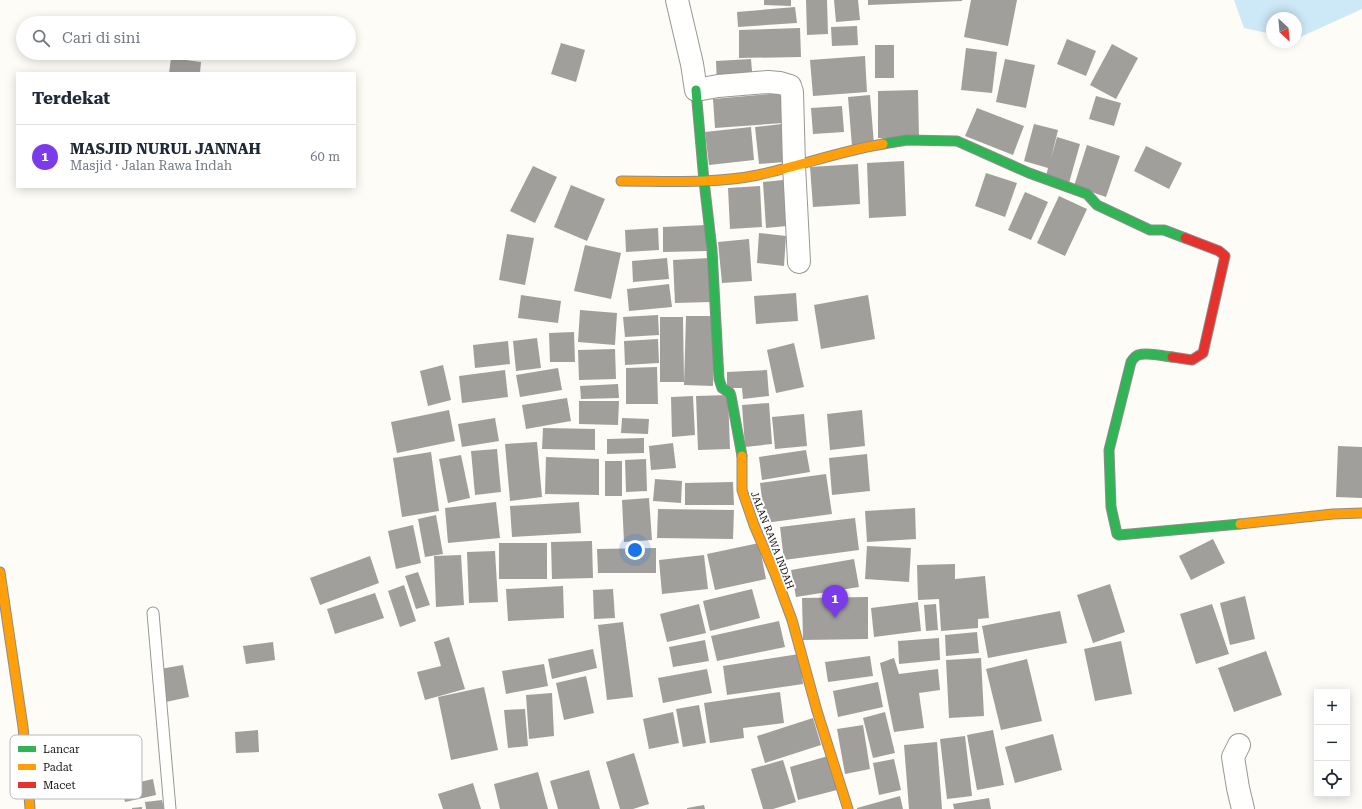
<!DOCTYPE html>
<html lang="id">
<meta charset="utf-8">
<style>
:root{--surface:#fff;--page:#f2f2f3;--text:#1f2937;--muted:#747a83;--line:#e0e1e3;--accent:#7c3aed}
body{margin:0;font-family:"Roboto Serif",serif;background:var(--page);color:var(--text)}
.controls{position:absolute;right:12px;bottom:12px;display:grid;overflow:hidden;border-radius:0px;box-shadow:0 2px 10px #0003}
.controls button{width:36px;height:36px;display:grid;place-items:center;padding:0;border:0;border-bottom:1px solid var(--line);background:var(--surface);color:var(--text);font:20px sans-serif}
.compass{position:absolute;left:1266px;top:12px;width:36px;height:36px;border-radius:50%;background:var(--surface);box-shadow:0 2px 10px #0003;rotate:154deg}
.you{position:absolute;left:635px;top:550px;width:14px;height:14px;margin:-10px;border:3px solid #fff;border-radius:50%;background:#1a73e8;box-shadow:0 0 0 6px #1a73e833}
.badge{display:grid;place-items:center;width:26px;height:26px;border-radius:50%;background:var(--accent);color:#fff;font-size:13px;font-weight:700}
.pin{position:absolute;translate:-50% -33px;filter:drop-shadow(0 1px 2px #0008)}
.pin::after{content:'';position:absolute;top:21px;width:14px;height:12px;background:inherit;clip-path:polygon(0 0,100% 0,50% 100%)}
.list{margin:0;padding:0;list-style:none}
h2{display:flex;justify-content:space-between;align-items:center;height:52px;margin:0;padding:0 16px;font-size:17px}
h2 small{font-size:13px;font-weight:400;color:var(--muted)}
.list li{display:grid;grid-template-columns:26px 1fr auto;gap:12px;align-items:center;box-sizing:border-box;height:64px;padding:0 16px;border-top:1px solid var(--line)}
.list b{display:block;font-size:15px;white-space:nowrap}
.list p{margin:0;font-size:13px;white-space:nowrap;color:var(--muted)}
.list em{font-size:13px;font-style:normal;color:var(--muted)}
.icon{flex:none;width:22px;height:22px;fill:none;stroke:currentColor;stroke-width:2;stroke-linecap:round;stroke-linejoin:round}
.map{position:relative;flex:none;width:1362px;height:809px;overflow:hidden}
.search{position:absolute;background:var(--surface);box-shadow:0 2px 10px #0003;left:16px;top:16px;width:340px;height:44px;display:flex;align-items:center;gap:10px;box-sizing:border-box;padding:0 14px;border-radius:22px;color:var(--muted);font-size:15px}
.panel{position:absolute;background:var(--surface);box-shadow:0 2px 10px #0003;left:16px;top:72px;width:340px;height:116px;border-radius:0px}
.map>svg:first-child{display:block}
.water{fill:#cde8f7}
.building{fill:#a19f9c}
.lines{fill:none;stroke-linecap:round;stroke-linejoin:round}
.lane-casing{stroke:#979795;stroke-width:13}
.street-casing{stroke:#979795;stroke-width:24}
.fast-casing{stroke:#8e8d8b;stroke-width:11}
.slow-casing{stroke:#8e8d8b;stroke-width:11}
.jam-casing{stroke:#8e8d8b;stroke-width:11}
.lane{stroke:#fffffe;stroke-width:11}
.street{stroke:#fffffe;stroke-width:22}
.fast{stroke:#30b455;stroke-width:9}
.slow{stroke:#ff9f0a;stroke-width:9}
.jam{stroke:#e5322d;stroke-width:9}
.labels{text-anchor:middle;stroke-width:4;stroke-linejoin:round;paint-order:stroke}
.street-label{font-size:10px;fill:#111;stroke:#fff}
.key{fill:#fff;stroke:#b8b8b8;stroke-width:1}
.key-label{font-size:11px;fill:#111}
</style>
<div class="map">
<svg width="1362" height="809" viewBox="0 0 1362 809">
<rect width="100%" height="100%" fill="#fdfcf7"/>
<path class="water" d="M1234 0H1362V9L1296 39V18H1272V34L1244 28Z"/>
<g class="building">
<path d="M764 0H791V6L764 5Z"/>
<path d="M806 0H827L828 34 807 35Z"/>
<path d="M834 0H858L860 20 836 22Z"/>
<path d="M868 0H962V1L868 5Z"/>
<path d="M971 0H1017L1008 46 964 37Z"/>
<path d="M795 7 797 23 738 27 737 12Z"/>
<path d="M857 26 858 45 832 46 831 27Z"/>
<path d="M800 28 801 57 739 58V30Z"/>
<path d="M1067 39 1096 51 1086 76 1057 64Z"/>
<path d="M561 43 585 50 576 82 551 74Z"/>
<path d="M1112 44 1138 58 1116 99 1090 85Z"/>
<rect x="875" y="45" width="19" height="33"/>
<path d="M966 48 997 52 992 93 961 90Z"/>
<path d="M865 56 867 92 813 96 810 60Z"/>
<path d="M171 58 201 62 200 73H169Z"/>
<path d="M751 59 753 83 717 85 716 61Z"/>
<path d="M1005 59 1035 65 1026 108 996 102Z"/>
<path d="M918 90 919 138H878V91Z"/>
<path d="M781 93 783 123 715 128 713 99Z"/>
<path d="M870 95 874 144 852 146 848 97Z"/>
<path d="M1096 96 1121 103 1114 126 1089 119Z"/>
<path d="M842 106 844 132 813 134 811 108Z"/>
<path d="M977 108 1024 126 1013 155 965 136Z"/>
<path d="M782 124 785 162 759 164 755 127Z"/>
<path d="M1034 124 1058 130 1051 159 1057 137 1080 144 1069 183 1046 176 1048 168 1024 161Z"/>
<path d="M751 127 754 160 709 165 705 132Z"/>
<path d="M1087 145 1120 156 1106 197 1074 186Z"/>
<path d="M1146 146 1182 163 1169 189 1134 171Z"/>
<path d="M904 161 906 216 869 218 867 163Z"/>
<path d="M858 164 860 204 813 207 810 167Z"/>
<path d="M533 166 557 177 535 223 510 211Z"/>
<path d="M986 173 1017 183 1005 217 975 206Z"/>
<path d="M793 179 797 225 766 228 763 182Z"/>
<path d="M571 185 605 199 587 241 554 227Z"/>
<path d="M760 186 762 227 730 229 728 188Z"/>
<path d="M1025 192 1048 202 1031 240 1008 230Z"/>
<path d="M1059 196 1087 209 1065 256 1037 243Z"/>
<path d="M706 225 707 251 663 252V227Z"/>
<path d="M658 228 659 250 626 252 625 230Z"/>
<path d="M759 233 786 236 784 266 757 263Z"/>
<path d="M507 234 534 238 525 285 499 280Z"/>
<path d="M749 239 752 281 722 283 718 242Z"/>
<path d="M585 245 621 253 611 299 574 291Z"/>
<path d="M667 258 669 279 633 282 632 261Z"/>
<path d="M709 258 711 302 675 303 673 260Z"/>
<path d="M669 284 672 307 629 311 627 289Z"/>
<path d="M796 293 798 321 756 324 754 296Z"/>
<path d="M521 295 561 301 558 323 518 318Z"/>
<path d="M868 295 875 339 821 349 814 305Z"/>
<path d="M580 310 617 313 615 345 578 342Z"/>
<path d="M658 315 659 335 625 337 623 317Z"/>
<path d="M686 316H714L713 386 684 385Z"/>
<path d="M660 317H683L684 382H660Z"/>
<path d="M574 332 575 362H550L549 333Z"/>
<path d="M537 338 541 368 516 371 513 341Z"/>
<path d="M658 339 659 363 625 365 624 341Z"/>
<path d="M508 341 510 364 475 368 473 345Z"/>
<path d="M794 343 804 387 776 393 767 350Z"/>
<path d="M615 349 616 379 579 380 578 350Z"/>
<path d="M443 365 451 400 428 406 420 371Z"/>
<path d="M657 367 658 404H626V368Z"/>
<path d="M558 368 562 390 520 397 516 375Z"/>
<path d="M505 370 508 397 462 403 459 376Z"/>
<path d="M767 370 769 396 743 399 742 388H727V372Z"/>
<path d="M618 384 619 398 581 399 580 386Z"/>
<path d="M728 395 730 449 698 450 696 396Z"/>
<path d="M693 396 695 435 672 437 671 397Z"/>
<path d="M567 398 571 421 526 429 522 405Z"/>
<path d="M579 401H619L618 425 579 424Z"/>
<path d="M769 403 772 444 745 447 742 405Z"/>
<path d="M449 410 455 441 397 453 391 422Z"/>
<path d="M862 410 865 446 830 450 827 414Z"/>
<path d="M804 414 807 446 775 449 772 417Z"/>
<path d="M495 418 499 441 462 447 458 424Z"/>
<path d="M622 418 649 419 648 434 621 433Z"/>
<path d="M543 428 595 429V450L542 449Z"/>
<path d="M644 438V453L607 454V439Z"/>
<path d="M537 442 542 497 510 501 505 444Z"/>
<path d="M673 443 676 468 651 470 649 446Z"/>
<path d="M1338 446 1362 447V498L1336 497Z"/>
<path d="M497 449 501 492 475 495 471 451Z"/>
<path d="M806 450 810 472 762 480 759 457Z"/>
<path d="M431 452 439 511 402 517 393 458Z"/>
<path d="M867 454 870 491 832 495 829 458Z"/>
<path d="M461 455 470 498 448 503 439 459Z"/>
<path d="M546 457 599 459V495L545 494Z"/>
<path d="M646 459 647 491 626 492 625 460Z"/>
<rect x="605" y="461" width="17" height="35"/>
<path d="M826 474 832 514 765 523 760 483Z"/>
<path d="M655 479 682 481 681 503 653 501Z"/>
<path d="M733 482 734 505H685V483Z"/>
<path d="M649 498 652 540 624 542 622 500Z"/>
<path d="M496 502 500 538 448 543 445 508Z"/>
<path d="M579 502 581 533 512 537 510 506Z"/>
<path d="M915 508 916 539 867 542 865 511Z"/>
<path d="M658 509 734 510 733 539 657 538Z"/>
<path d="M436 515 443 554 425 557 418 519Z"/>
<path d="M855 518 859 550 784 560 780 527Z"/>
<path d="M413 525 421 563 396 569 388 531Z"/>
<path d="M1213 539 1225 563 1191 580 1179 556Z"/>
<path d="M592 541 593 578 552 579 551 542Z"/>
<rect x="499" y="543" width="48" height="36"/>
<path d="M759 543 766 579 715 590 707 554Z"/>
<path d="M867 546 911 548 909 582 865 579Z"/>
<path d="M656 548V573H598L597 549Z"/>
<path d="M495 551 498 602 469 603 467 552Z"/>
<path d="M461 555 464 605 436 607 434 556Z"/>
<path d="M704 555 708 589 662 594 659 560Z"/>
<path d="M370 556 379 583 320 605 310 578Z"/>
<path d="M854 559 859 587 796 597 791 570Z"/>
<path d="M955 564V579L985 576 989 618 978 619V628L941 631 939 599 918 600 917 565Z"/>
<path d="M418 572 430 605 416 609 405 576Z"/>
<path d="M1110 584 1125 632 1093 643 1077 595Z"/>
<path d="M404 585 416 621 400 627 388 591Z"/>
<path d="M563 586 564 618 508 621 506 589Z"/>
<path d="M613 589 615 618 594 619 593 590Z"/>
<path d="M752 589 760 618 710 631 703 601Z"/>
<path d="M375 593 384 618 335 634 327 609Z"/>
<path d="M1245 596 1255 639 1230 645 1220 603Z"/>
<path d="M868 597V639L803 640 802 598Z"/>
<path d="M918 602 921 631 874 637 871 608Z"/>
<path d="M699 604 706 633 667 642 660 614Z"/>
<path d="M936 604 938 630 926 631 924 605Z"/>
<path d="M1212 604 1229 654 1196 664 1180 614Z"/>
<path d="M1060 611 1067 643 988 658 982 626Z"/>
<path d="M779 621 785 647 717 661 711 636Z"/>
<path d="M623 622 633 697 607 700 598 625Z"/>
<path d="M977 632 979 653 946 656 945 635Z"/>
<path d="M449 637 465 689 425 700 417 672 441 666 434 642Z"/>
<path d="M939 638 940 660 899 664 898 641Z"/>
<path d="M705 640 709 661 673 667 669 647Z"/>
<path d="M1121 641 1132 694 1095 701 1084 649Z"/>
<path d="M273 642 275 660 246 664 243 646Z"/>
<path d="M593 649 597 668 552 679 548 659Z"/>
<path d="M1266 651 1282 695 1234 712 1218 668Z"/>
<path d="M799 654 803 684 727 695 723 666Z"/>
<path d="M870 656 873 676 828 682 825 662Z"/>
<path d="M894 658 899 674 938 669 940 690 919 693 924 728 894 732 880 663Z"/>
<path d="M981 658 984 716 949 718 946 660Z"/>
<path d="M1027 659 1042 721 1001 730 986 669Z"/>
<path d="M544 664 548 686 506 694 502 671Z"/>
<path d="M183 665 189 697 166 702 160 669Z"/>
<path d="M707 669 712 693 663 703 658 678Z"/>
<path d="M586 676 594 713 564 720 556 683Z"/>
<path d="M878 682 883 707 838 717 833 691Z"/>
<path d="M484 687 498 750 451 760 438 697Z"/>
<path d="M780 692 784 723 743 728 744 738 710 743 704 703Z"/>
<path d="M552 693 554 736 529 739 526 695Z"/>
<path d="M699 705 706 743 683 747 676 709Z"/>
<path d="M525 709 528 746 508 748 504 710Z"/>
<path d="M673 712 679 743 649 749 643 719Z"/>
<path d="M885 712 895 753 873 758 863 718Z"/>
<path d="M813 718 821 745 765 763 757 736Z"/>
<path d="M863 725 870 769 845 774 837 729Z"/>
<path d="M258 730 259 752 236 753 235 732Z"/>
<path d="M993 730 1004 785 977 790 967 735Z"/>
<path d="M1053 734 1062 770 1015 783 1005 747Z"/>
<path d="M965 736 972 796 947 799 940 739Z"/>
<path d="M937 742 942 809H909L904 745Z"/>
<path d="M634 753 649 804 633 809H620L606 762Z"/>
<path d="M828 756 837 790 798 800 790 767Z"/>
<path d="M894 759 901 790 879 795 873 763Z"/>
<path d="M783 760 796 802 773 809H763L751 769Z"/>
<path d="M589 770 600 809H558L550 781Z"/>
<path d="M538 772 548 809H500L494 784Z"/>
<path d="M153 779 156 795 125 802 122 786Z"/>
<path d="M473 783 481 809H443L438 794Z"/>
<path d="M900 796 903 809H857V808Z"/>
<path d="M989 798 991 809H954L953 804Z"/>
<path d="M162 800 164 809H146L145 802Z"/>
<path d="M704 805 705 809H687V808Z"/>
<path d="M142 807V809H132V808Z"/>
</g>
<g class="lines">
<g class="lane-casing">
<path id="lane" d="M153 613 170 809"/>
</g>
<g class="street-casing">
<g id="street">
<path d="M677 0 692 64 696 90 718 86 768 82 780 83 790 86 792 92 794 165 799 262"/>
<path d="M1239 745 1233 757 1238 788 1243 809"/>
</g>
</g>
<g class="fast-casing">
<g id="fast">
<path d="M696 90 704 181 712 250 719 379 722 388 730 393 731 396 742 456"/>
<path d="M883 144 907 140 957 141 1029 173 1087 194 1097 205 1150 230H1164L1185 238"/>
<path d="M1172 357C1162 356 1148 352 1138 355 1135 356 1133 359 1131 362L1109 450 1111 507 1117 534 1119 535 1240 524"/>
</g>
</g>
<g class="slow-casing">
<g id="slow">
<path d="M621 181C665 181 715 184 758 175 800 166 840 151 883 144"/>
<path d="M742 456V490L754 525 775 574 792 620 817 711 848 809"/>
<path d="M1240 524 1333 514 1362 513"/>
<path d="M0 572 23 727 27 768 30 809"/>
</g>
</g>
<g class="jam-casing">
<path id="jam" d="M1172 357 1192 360 1203 353 1225 256 1219 251 1185 238"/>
</g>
<use href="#lane" class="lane"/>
<use href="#street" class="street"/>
<use href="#fast" class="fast"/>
<use href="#slow" class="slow"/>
<use href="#jam" class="jam"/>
</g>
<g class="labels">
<g class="street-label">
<text transform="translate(773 540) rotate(69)" y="4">JALAN RAWA INDAH</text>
</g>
</g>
<rect x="10" y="735" width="132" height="64" rx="6" class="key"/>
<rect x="18" y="746" width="18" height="6" fill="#30b455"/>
<rect x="18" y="764" width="18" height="6" fill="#ff9f0a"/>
<rect x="18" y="782" width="18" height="6" fill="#e5322d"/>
<g class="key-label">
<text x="43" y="753">Lancar</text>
<text x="43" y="771">Padat</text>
<text x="43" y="789">Macet</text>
</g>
</svg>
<div class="controls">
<button>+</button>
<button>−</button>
<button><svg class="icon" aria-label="locate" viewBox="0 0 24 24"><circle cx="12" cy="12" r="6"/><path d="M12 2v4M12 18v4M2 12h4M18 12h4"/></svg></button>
</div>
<svg class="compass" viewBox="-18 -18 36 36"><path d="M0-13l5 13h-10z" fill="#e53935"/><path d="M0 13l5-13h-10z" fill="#747a83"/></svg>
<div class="you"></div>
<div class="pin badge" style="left:835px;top:618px">1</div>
<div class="search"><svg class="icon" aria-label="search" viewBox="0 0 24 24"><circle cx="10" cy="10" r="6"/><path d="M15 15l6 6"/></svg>Cari di sini</div>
<section class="panel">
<h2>Terdekat<small></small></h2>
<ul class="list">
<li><span class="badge">1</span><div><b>MASJID NURUL JANNAH</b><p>Masjid · Jalan Rawa Indah</p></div><em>60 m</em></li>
</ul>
</section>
</div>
